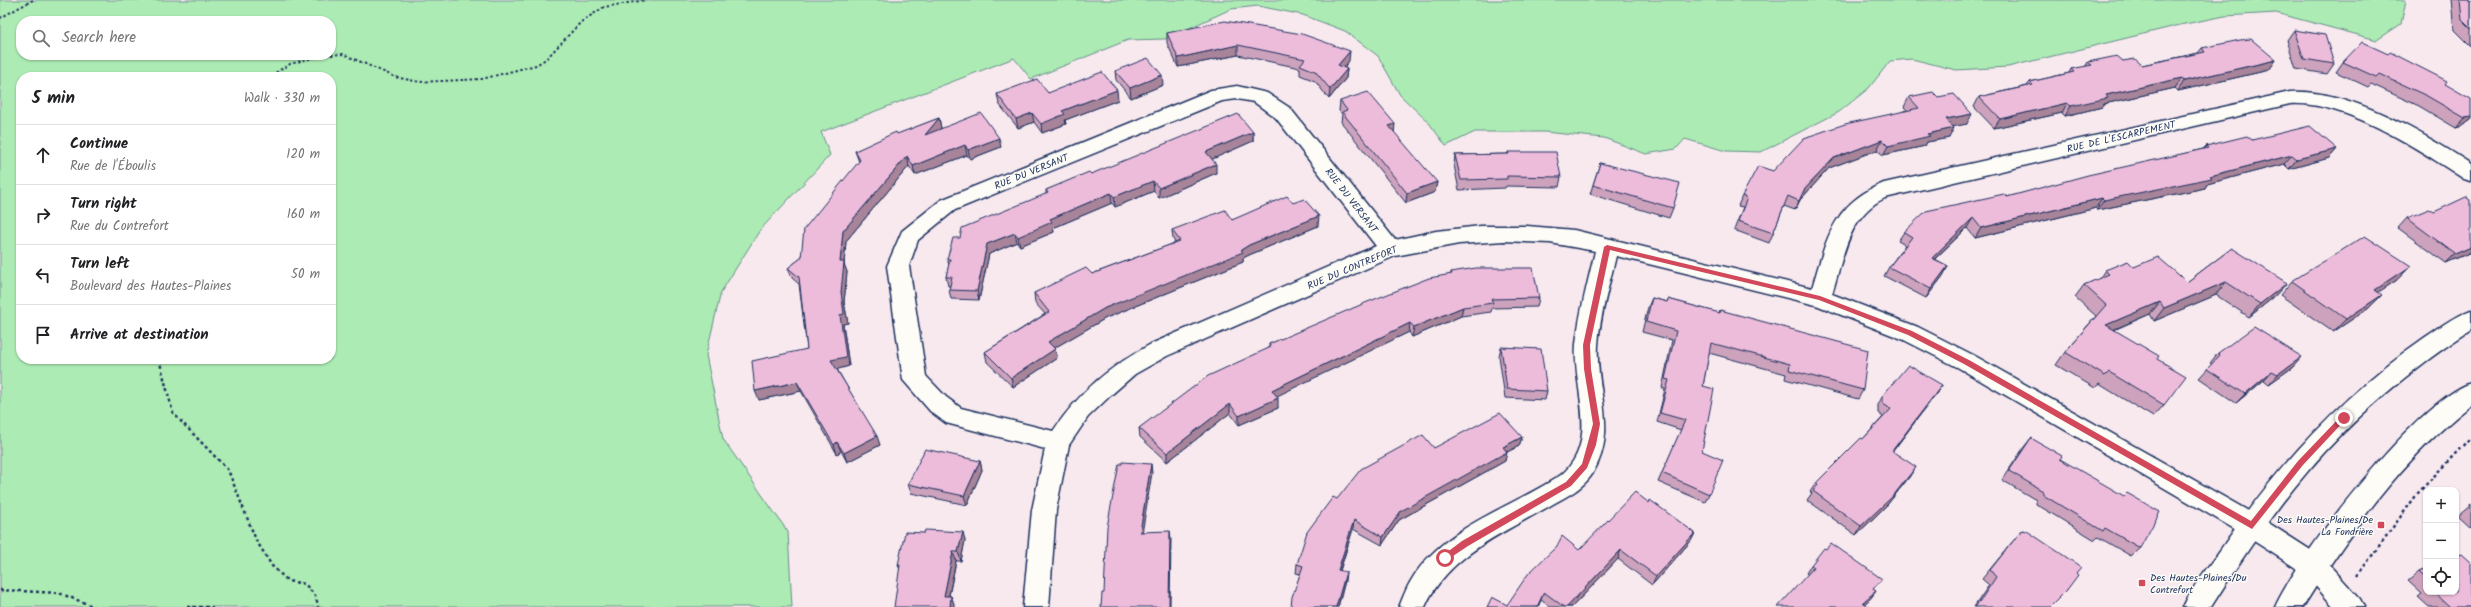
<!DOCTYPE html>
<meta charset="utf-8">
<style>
:root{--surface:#fff;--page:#f2f2f2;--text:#202124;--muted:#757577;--line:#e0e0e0}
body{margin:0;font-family:Kalam,sans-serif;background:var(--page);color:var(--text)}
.controls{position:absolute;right:12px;bottom:12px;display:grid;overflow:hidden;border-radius:8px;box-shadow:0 1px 3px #0004}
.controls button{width:36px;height:36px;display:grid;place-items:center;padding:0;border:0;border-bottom:1px solid var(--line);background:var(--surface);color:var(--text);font:20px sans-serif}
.stop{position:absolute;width:12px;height:12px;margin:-9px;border:3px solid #d1495b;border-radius:50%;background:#fff}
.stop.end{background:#d1495b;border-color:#fff;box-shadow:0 1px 4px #0008}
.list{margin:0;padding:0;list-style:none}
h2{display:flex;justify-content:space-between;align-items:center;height:52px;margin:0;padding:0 16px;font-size:17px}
h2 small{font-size:13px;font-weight:400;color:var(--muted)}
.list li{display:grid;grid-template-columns:26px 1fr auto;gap:12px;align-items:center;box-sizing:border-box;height:60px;padding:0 16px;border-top:1px solid var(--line)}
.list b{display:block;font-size:15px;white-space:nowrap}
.list p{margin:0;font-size:13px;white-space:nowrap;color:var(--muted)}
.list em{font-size:13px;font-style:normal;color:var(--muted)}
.icon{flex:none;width:22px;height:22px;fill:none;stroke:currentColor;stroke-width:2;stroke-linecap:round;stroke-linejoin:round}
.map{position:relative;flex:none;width:2471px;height:607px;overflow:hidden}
.search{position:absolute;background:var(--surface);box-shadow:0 1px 3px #0004;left:16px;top:16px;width:320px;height:44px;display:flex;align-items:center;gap:10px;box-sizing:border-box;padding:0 14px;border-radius:16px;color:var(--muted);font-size:15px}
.panel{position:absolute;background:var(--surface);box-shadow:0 1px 3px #0004;left:16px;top:72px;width:320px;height:292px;border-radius:16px}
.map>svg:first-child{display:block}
.green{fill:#acebb3;stroke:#648d88;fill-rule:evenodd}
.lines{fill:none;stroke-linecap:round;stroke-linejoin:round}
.minor-casing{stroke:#1b2f5e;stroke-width:3}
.tertiary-casing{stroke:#1b2f5e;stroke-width:3}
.path-far1{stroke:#1b2f5e;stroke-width:2;stroke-dasharray:2.5 2.5;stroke-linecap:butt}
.path{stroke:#1b2f5e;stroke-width:2.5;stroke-dasharray:3 3;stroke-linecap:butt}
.minor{fill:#fdfcf7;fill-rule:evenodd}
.tertiary{fill:#fdfcf7;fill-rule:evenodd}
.wall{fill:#cda2bc;stroke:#1b2f5e}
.shaded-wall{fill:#a78499;stroke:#1b2f5e}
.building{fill:#eebcdb;stroke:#1b2f5e}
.route{fill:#d1495b}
.poi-dot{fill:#d1495b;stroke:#fdfcf7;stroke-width:1.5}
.labels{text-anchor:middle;stroke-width:3;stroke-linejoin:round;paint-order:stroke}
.street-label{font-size:10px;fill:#1b2f5e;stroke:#fdfcf7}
.poi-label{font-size:10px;fill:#1b2f5e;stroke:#fdfcf7;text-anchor:end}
</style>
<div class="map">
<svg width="2471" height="607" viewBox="0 0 2471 607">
<rect width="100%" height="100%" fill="#f8e9ef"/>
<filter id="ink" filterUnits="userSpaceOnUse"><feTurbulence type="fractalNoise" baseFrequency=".025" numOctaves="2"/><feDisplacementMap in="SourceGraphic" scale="8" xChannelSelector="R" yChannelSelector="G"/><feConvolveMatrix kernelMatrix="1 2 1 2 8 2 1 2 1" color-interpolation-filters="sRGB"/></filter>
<g filter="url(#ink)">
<path class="green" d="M0 0H2406L2401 24 2377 40 2276 13 2225 16 2180 25 2008 67 1956 70 1912 59 1890 61 1869 88 1839 112 1761 152 1726 151 1685 139 1676 149 1646 154 1604 138 1544 132H1475L1446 146 1429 123 1400 95 1378 56 1345 31 1303 15 1258 6 1231 9 1165 39 1128 40 1031 79 1014 58 821 132 830 155 760 230 721 292 706 355 723 439 788 532 792 607H0ZM21 21H331V55H21ZM21 77H331V359H21Z"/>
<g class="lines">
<g class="minor-casing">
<path id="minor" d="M1237 86 1267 93 1290 108 1395 240 1436 231 1481 226H1527L1574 230 1812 288C1827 239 1832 204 1884 183L2290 92C2348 88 2423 133 2471 164V181L2464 179C2418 149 2346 101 2290 104L1885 198C1848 215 1843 259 1832 294L1918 327 1975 356 2261 518 2323 558 2360 599 2364 607H2334L2305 574 2243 534 1959 368 1902 339 1816 305 1616 256C1609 286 1600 315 1598 345 1595 392 1619 428 1593 473 1584 488 1567 496 1553 504 1506 532 1448 554 1425 607H1399C1403 598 1406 588 1412 579 1444 526 1511 508 1561 475 1601 441 1572 388 1576 344 1579 313 1588 282 1595 251L1550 243 1504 241 1459 244 1395 256 1167 356 1135 374 1111 395 1088 417 1069 445 1056 510 1049 607H1023L1032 510 1045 449 946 423 930 411 903 380 887 266 902 231 941 200 1211 90ZM1237 99 1254 102 1276 118 1376 246 1151 344C1108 368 1081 390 1053 431L961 408 946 397 926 376 909 266 918 240 955 210 1222 101Z"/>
</g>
<g class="tertiary-casing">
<g id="tertiary">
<path d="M2471 310V330C2411 369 2355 416 2308 471 2272 513 2241 560 2211 607H2183C2193 585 2209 566 2223 546 2278 465 2343 394 2424 338 2439 328 2454 316 2471 310Z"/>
<path d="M2471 383V405C2401 460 2350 532 2303 607H2275C2299 554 2417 401 2471 383Z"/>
</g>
</g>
<g class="path-far1">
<path d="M0 18 33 0"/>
<path d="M331 55 343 54 395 77 420 82 482 79 536 65 546 59 581 22 604 7 646 0"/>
<path d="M274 77 275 73 290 64 323 55"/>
</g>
<g class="path">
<path d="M159 359 173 413 228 470 256 540 272 566 288 581 305 584 316 597 318 607"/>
<path d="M2357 576 2418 493 2471 437"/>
<path d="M0 590 59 593 95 607"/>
<path d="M187 607H213"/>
</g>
<use href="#minor" class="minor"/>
<use href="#tertiary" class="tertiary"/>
</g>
<g class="wall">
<path d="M2451 0H2471V47L2454 30Z"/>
<path d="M2294 30 2334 64 2327 74 2296 69 2287 40Z"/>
<path d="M1167 33 1349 61 1344 67 1347 69 1346 78 1329 99 1315 81 1300 75V68L1238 55 1178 67 1167 43Z"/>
<path d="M2202 48 2276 60 2269 70 2178 91 2175 88 2104 104 2102 107 2065 116 2062 113 1994 128 1974 107 1979 97 2027 86 2030 82 2069 73 2071 69 2085 67 2088 62 2123 61 2142 65 2198 53Z"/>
<path d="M2343 62 2445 84 2471 119 2462 126 2456 128 2419 106 2371 84 2368 87 2336 72Z"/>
<path d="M1115 71 1163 85 1131 98 1116 80Z"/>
<path d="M1048 93 1118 100 1065 120 1066 124 1042 133 1034 122 1018 128 999 104 997 94Z"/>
<path d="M1909 97H1938L1967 124 1953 126 1949 138 1927 142 1925 146 1883 155 1877 150 1829 168 1800 200 1795 210 1784 206 1769 243 1734 230 1743 207 1738 206 1742 196 1773 171 1907 110 1904 107Z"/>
<path d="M1340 101 1437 182 1435 192 1406 203 1341 122 1342 114 1339 111Z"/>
<path d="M939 118 941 128 940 129 1001 147 970 159 967 155 915 175 909 166 846 241 844 264 847 272 844 302 848 323 843 324 849 366 837 369 880 445 847 462 841 451 837 454 801 391 759 400 807 349 799 284 792 278 788 268 801 258 859 162 855 151Z"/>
<path d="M1253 132V141L1212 159 1216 173 1159 198 1154 191 1115 207 1112 203 1053 228 1054 232 1020 246 1017 242 989 254 979 300 951 299 949 290 950 286H948L946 277 949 265 947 259 1046 194V190L1091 174Z"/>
<path d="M2252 140 2337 149 2329 158 2289 169 2284 164 2207 184 2205 188 2097 210 2096 208 1975 238 1967 228 1935 259 1948 266 1943 276 1926 298 1884 276 1889 267 1905 245 1898 241 1904 232 2007 197 2203 149 2206 146Z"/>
<path d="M1508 152 1561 177 1559 187 1506 186 1505 188 1459 190 1454 165 1455 155 1508 154Z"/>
<path d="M1600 163 1673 208 1669 218 1590 194Z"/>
<path d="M1293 203 1318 226 1249 255 1243 258V262L1106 318 1054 348 1057 358 1013 387 987 362 985 352 1045 314 1035 303 1034 293 1092 274 1175 243 1173 239 1172 230 1232 220Z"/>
<path d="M2407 218 2471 252 2446 263 2398 228Z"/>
<path d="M2232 248 2275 296 2249 317 2216 295 2154 321 2150 314 2114 330 2157 359 2164 405 2153 417 2099 384 2095 388 2056 365 2065 352 2096 316 2075 297 2084 285 2099 279 2105 270 2134 267 2187 282Z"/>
<path d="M2411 266 2397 280 2378 292 2369 308 2333 332 2280 295 2292 281Z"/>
<path d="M1451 272 1539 298 1537 307 1492 308 1491 312 1461 316 1412 337 1409 332 1276 396 1278 408 1239 425 1230 413 1167 462 1140 437 1139 428 1269 348V344L1451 274Z"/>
<path d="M1652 298 1667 302 1668 299 1719 313 1720 310 1863 390 1858 399 1785 379 1786 374 1709 353 1703 386 1702 451 1709 494 1705 502 1658 482 1681 430 1657 422 1665 389 1662 388 1672 340 1642 332 1648 307Z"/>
<path d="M1501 347 1547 391 1545 400 1505 398 1499 356Z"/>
<path d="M2218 353 2293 367 2269 384 2264 380 2236 403 2199 378 2212 364 2210 363Z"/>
<path d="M1942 385 1936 394 1893 451 1910 476 1887 505 1856 535 1807 500 1812 493 1810 492 1816 483 1863 439 1883 417 1878 413V405L1883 395Z"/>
<path d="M1522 437 1519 446 1507 452 1505 461 1399 520 1382 545 1353 529 1340 571 1345 581 1338 607H1291L1300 574 1296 573 1297 564 1337 499 1434 448Z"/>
<path d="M2031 438 2060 459 2140 548 2131 556 2098 537 2095 540 2036 504V500L2002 480 2024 447Z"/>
<path d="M980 461 982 470 967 505 911 493 908 484Z"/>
<path d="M1649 503 1695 533 1691 541 1652 585 1618 559 1572 607H1550L1541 600 1538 607H1487L1507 605Z"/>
<path d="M2471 505V528L2458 516Z"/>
<path d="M2022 530 2076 573 2066 591 2058 599 1974 607 1989 585 1982 579Z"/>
<path d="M924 533 965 540 961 561H956L949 596H951L954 604 900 570 898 565Z"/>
<path d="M1811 565 1874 590 1876 591 1870 599 1865 603 1807 574 1806 573Z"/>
<path d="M2426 569V592H2456L2471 607H2429L2418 597 2422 594 2408 581 2419 572Z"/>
</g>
<g class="shaded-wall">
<path d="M1238 45V55L1178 67V58Z"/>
<path d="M1350 51 1349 61 1338 75V65Z"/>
<path d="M2276 60 2269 70 2178 91 2184 81Z"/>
<path d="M1347 69 1346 78 1329 99 1330 89Z"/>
<path d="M1162 75 1163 85 1131 98 1130 88Z"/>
<path d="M2182 78 2175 88 2104 104 2102 107 2065 116 2071 106 2106 95Z"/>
<path d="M1117 90 1118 100 1065 120 1066 124 1042 133 1041 124 1062 111Z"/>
<path d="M2067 103 2062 113 1994 128 2000 119Z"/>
<path d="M1032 113 1034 122 1018 128 1016 119Z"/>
<path d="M1972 114 1967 124 1941 129 1946 119Z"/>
<path d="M2471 117V119L2462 126 2456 128 2465 118Z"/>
<path d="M939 118 941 128 927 145 925 135Z"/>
<path d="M1395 124 1394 134 1389 126Z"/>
<path d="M1954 128 1949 138 1927 142 1925 146 1883 155 1888 146 1927 134Z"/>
<path d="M1253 132V141L1206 162V152Z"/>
<path d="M999 138 1001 147 970 159 968 150Z"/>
<path d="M1882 140 1877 150 1829 168 1800 200 1795 210 1804 190 1834 158Z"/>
<path d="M965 145 967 155 915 175 913 166Z"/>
<path d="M2337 149 2329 158 2289 169 2297 159Z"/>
<path d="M2292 155 2284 164 2207 184 2205 188 2097 210 2104 200 2210 176Z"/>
<path d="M907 156 909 166 846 241 844 264 847 272 844 302 848 323 843 324 849 366 835 370 831 360 840 315 841 292 840 262 843 231Z"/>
<path d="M1216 164V173L1159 198V188Z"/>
<path d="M1153 181 1154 191 1115 207 1114 197Z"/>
<path d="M1437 182 1435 192 1406 203 1407 193Z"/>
<path d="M1111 193 1112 203 1053 228 1054 232 1020 246 1018 237 1050 219Z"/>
<path d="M2102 198 2096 208 1975 238 1981 228Z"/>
<path d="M1319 216 1318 226 1249 255 1243 258V262L1106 318 1049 351 1048 342 1105 308 1241 250 1249 245Z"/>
<path d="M1973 218 1967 228 1926 267 1932 258Z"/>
<path d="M1015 233 1017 242 989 254 979 300 977 291 987 244Z"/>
<path d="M2471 247V252L2446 263 2455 254Z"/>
<path d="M1948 266 1943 276 1926 298 1931 289Z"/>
<path d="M2411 266 2397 280 2362 303 2375 290Z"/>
<path d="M2226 282 2216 295 2154 321 2164 308Z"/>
<path d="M2287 283 2275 296 2249 317 2260 304Z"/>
<path d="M2382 295 2369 308 2333 332 2346 319Z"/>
<path d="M2160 302 2150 314 2096 337 2106 325Z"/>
<path d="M1463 307 1461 316 1412 337 1414 327Z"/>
<path d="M1410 323 1409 332 1271 399 1272 390Z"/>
<path d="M1055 349 1057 358 1013 387 1011 378Z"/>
<path d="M2302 357 2293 367 2269 384 2278 374Z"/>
<path d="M2272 371 2264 380 2236 403 2245 394Z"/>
<path d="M797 382 801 391 759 400 755 391Z"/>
<path d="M1942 385 1936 394 1886 460 1892 451Z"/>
<path d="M1278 398V408L1239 425V416Z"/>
<path d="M1230 404V413L1167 462V453Z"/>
<path d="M877 436 880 445 847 462 844 453Z"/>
<path d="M1522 437 1519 446 1507 452 1505 461 1399 520 1382 545 1383 537 1401 511 1503 447Z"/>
<path d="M837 442 841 451 837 454 834 445Z"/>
<path d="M980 461 982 470 967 505 964 496Z"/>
<path d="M1151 464 1152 473 1141 540 1140 532Z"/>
<path d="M1916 467 1910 476 1887 505 1856 535 1861 526Z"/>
<path d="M1354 520 1353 529 1337 579 1338 570Z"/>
<path d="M1170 531 1171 540 1170 607H1169Z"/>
<path d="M963 532 965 540 961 561 958 552Z"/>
<path d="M1695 533 1691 541 1652 585 1656 576Z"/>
<path d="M1621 550 1618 559 1572 607H1567Z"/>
<path d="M953 552 956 561 947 604 944 596Z"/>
<path d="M1346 572 1345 581 1338 607H1336Z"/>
<path d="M1876 591 1870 599 1861 607 1863 602Z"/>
<path d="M1544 592 1538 607H1537Z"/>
<path d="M951 596 954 604V607H950Z"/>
</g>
<g class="building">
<path d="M2460 0H2471V29L2462 20Z"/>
<path d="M1225 21 1302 34 1350 51 1338 65 1347 69 1330 89 1315 71 1300 65 1305 59 1238 45 1178 58 1167 33Z"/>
<path d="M2294 30 2325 35 2334 64 2304 59Z"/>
<path d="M2251 39 2276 60 2184 81 2182 78 2106 95 2108 98 2071 106 2067 103 2000 119 1979 97 2033 85 2030 82 2074 72 2071 69 2092 65 2088 62 2117 56 2123 61 2135 59 2142 65 2205 52 2202 48 2240 40Z"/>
<path d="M2362 42 2388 54 2390 52 2447 81 2445 84 2471 99V117L2465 118 2427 96 2379 74 2376 77 2343 62Z"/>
<path d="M1148 58 1162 75 1130 88 1115 71Z"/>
<path d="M1102 72 1117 90 1062 111 1065 114 1041 124 1032 113 1016 119 997 94 1037 79 1048 93Z"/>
<path d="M1368 92 1395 124 1389 126 1437 182 1407 193 1342 112 1347 110 1340 101Z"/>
<path d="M1933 92 1938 97 1954 94 1972 114 1946 119 1954 128 1927 134 1930 136 1888 146 1882 140 1834 158 1804 190 1799 201 1788 196 1773 233 1738 221 1747 198 1742 196 1758 166 1773 171 1804 138 1845 124 1919 108 1909 97Z"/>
<path d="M981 113 999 138 968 150 965 145 913 166 907 156 843 231 840 262H844L841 292 844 314 840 315 846 357 831 360 877 436 844 453 837 442 834 445 797 382 755 391 752 361 807 349 799 277 788 268 801 258 804 229 860 160 855 151 896 132 897 134 939 118 925 135Z"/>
<path d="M1238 114 1253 132 1206 152 1216 164 1159 188 1153 181 1114 197 1111 193 1050 219 1052 222 1018 237 1015 233 987 244 977 291 949 290 952 277H946L950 259H947L953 238H960L962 228 1048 193 1046 190 1089 172 1091 174Z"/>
<path d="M2310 126 2337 149 2297 159 2292 155 2210 176 2212 178 2104 200 2102 198 1981 228 1973 218 1932 258 1948 266 1931 289 1889 267 1912 237 1904 232 1926 211 2004 194 2007 197 2088 175 2208 148 2206 146 2247 136 2252 140Z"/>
<path d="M1508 152H1556L1561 177 1507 176V179L1461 180 1455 155 1509 154Z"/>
<path d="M1600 163 1680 183 1673 208 1593 185Z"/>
<path d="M1287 196 1293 203 1304 199 1319 216 1249 245 1241 250 1243 252 1105 308 1048 342 1055 349 1011 378 985 352 1049 312 1034 293 1086 268 1092 274 1180 241 1172 230 1225 210 1232 220Z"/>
<path d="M2466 197 2471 200V247L2455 254 2407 218 2429 209 2434 212Z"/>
<path d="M2365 236 2411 266 2375 290 2382 295 2346 319 2292 281Z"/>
<path d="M2232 248 2287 283 2260 304 2226 282 2164 308 2160 302 2106 325 2159 356 2157 359 2186 376 2164 405 2109 372 2105 376 2065 352 2106 305 2084 285 2109 274 2105 270 2128 261 2134 267 2158 257 2187 282Z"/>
<path d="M1476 268H1533L1539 298 1491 299 1493 303 1463 307 1414 327 1410 323 1272 390 1278 398 1239 416 1230 404 1167 453 1139 428 1208 376 1271 347 1269 344 1365 303 1429 278 1452 274 1451 272Z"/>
<path d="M1652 298 1667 302 1668 299 1720 313V310L1868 350 1863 390 1789 370 1790 364 1711 343 1703 386 1714 389 1702 451 1723 460 1709 494 1662 473 1685 420 1660 413 1669 380 1665 379 1676 331 1646 322Z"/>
<path d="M2254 327 2302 357 2278 374 2272 371 2245 394 2207 369 2220 355 2218 353Z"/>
<path d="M1501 347 1541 349 1547 391 1507 389Z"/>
<path d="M1908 365 1942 385 1892 451 1916 467 1893 496 1861 526 1813 491 1818 485 1816 483 1861 438 1863 439 1891 409 1883 404V395Z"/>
<path d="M1500 413 1522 437 1503 447 1507 452 1401 511 1383 537 1354 520 1338 570 1346 572 1336 607H1291L1292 597 1303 566 1297 564 1307 532 1333 497 1337 499 1361 469 1423 435 1434 448Z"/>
<path d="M2031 438 2062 456 2060 459 2124 496 2127 493 2160 512 2140 548 2105 528 2103 531 2043 495V491L2009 471Z"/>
<path d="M925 449 980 461 964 496 908 484Z"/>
<path d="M1122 462 1151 464 1140 532 1170 531 1169 607H1101L1102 593H1104L1107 527 1119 464H1122Z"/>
<path d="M1635 492 1649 503 1650 500 1695 533 1656 576 1621 550 1567 607H1564L1544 592 1537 607H1487L1492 597 1507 605 1528 574 1557 546 1562 536 1579 550Z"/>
<path d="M925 530 963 532 958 552H953L944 596H951L950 607H894L900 565H898L905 532 924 533Z"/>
<path d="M2022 530 2027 531 2081 567 2076 573 2078 575 2066 591 2050 607H1975L1982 598 1996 577 1990 570Z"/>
<path d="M1831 543 1882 579 1873 589 1876 591 1863 602 1869 607H1778L1814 567 1811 565 1824 548 1826 549Z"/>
<path d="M2461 554 2471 563V607H2450L2434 592H2456V556Z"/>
<path d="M2426 569V579L2419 572Z"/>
</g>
</g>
<path class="route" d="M1607 245 1820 296 1912 331 1969 360 2251 521 2298 461 2341 416 2347 418 2303 465 2252 529 1964 364 1908 335 1819 300 1610 250 1590 345 1591 369 1600 424 1596 445 1587 468 1571 486 1468 546 1447 560H1442V556L1462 541 1566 482 1582 464 1593 424 1584 369 1583 345 1604 247Z"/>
<g class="poi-dot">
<rect x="2377" y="521" width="8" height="8" rx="2"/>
<rect x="2138" y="579" width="8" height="8" rx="2"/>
</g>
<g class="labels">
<g class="street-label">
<text transform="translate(2121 136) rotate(-13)" y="4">RUE DE L'ESCARPEMENT</text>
<text transform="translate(1031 171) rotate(-22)" y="4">RUE DU VERSANT</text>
<text transform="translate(1352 200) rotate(52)" y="4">RUE DU VERSANT</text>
<text transform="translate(1352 267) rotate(-23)" y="4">RUE DU CONTREFORT</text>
</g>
<g class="poi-label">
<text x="2373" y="523">Des Hautes-Plaines/De<tspan x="2373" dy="12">La Fondrière</tspan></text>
<text x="2150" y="581" text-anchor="start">Des Hautes-Plaines/Du<tspan x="2150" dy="12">Contrefort</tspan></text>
</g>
</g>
</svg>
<div class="controls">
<button>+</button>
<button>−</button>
<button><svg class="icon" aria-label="locate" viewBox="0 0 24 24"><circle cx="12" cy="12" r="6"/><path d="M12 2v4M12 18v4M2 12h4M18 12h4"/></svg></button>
</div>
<div class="stop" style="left:1445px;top:558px"></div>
<div class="stop end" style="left:2344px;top:418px"></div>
<div class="search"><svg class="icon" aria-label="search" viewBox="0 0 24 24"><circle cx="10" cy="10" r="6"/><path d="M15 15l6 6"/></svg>Search here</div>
<section class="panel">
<h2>5 min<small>Walk · 330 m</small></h2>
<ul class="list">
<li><svg class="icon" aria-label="ahead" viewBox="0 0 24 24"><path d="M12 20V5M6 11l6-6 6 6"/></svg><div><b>Continue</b><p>Rue de l'Éboulis</p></div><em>120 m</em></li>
<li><svg class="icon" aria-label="right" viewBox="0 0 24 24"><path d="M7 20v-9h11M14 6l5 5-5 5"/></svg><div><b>Turn right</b><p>Rue du Contrefort</p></div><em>160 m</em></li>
<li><svg class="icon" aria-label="left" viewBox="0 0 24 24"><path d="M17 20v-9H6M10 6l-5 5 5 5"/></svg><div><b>Turn left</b><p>Boulevard des Hautes-Plaines</p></div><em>50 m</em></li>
<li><svg class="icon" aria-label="arrive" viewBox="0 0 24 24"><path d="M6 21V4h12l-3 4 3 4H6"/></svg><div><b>Arrive at destination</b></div></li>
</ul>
</section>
</div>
